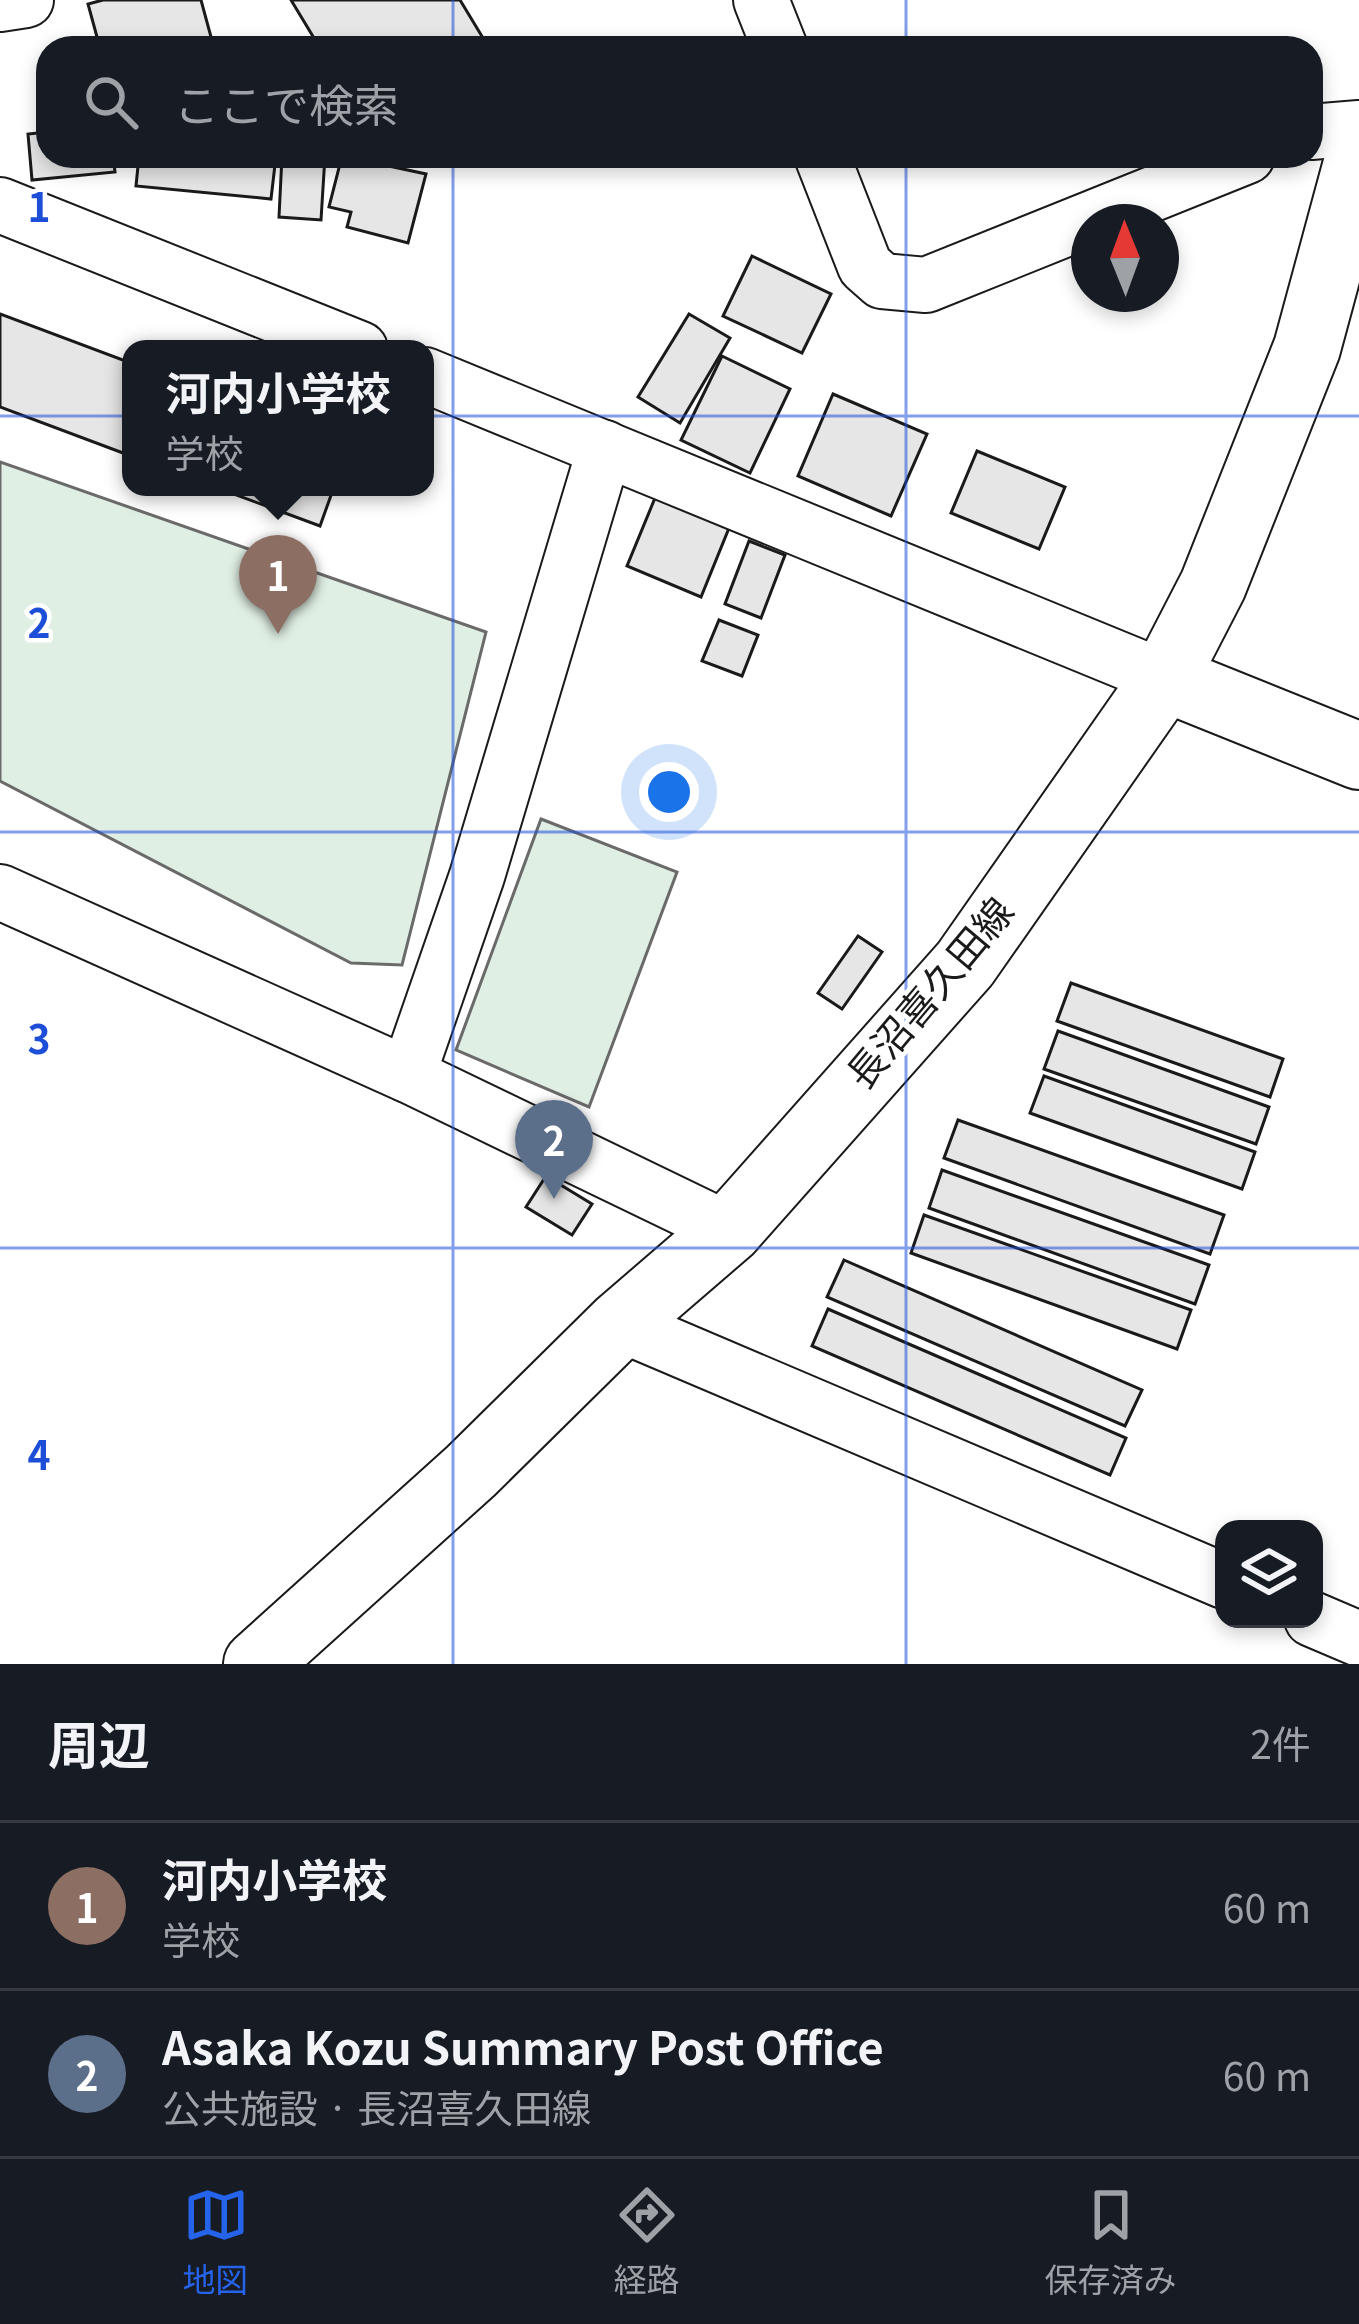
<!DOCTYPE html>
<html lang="ja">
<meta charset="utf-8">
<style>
:root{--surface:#171b24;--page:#20242c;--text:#f1f3f6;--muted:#9ea1a6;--line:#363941;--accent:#2563eb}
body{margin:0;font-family:Georgia,"Noto Sans JP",serif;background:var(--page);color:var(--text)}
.controls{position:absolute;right:36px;bottom:36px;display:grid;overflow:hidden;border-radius:24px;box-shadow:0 6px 18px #0003}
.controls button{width:108px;height:108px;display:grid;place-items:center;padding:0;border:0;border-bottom:3px solid var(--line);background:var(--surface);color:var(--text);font:60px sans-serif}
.compass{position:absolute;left:1071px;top:204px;width:108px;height:108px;border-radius:50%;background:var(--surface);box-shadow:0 6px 18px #0003;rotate:359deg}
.you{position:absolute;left:669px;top:792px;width:42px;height:42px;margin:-30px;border:9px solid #fff;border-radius:50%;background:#1a73e8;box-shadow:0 0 0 18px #1a73e833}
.badge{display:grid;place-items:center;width:78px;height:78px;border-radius:50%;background:var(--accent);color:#fff;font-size:39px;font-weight:700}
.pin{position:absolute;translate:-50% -99px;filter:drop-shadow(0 3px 6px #0008)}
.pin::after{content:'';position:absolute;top:63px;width:42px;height:36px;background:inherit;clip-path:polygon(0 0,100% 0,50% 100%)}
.popup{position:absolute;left:122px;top:340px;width:312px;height:156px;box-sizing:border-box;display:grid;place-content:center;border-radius:24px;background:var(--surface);filter:drop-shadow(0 3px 9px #0005);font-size:39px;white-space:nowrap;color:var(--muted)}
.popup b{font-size:45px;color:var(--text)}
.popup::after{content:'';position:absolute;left:50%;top:100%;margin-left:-24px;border:24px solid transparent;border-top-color:var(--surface)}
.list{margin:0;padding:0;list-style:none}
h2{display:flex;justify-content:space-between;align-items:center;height:156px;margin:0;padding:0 48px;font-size:51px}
h2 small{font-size:39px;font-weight:400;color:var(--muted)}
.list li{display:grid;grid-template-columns:78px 1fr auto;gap:36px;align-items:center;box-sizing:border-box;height:168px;padding:0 48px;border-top:3px solid var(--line)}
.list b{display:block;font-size:45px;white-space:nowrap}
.list p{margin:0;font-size:39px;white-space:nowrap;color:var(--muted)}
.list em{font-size:39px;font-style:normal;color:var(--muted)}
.icon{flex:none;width:66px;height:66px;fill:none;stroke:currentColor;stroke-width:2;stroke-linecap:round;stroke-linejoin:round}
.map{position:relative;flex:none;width:1359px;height:1664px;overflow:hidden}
.search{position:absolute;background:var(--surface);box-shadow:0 6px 18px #0003;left:36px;right:36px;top:36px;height:132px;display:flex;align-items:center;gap:30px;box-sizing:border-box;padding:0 42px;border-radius:36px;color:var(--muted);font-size:45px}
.sheet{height:492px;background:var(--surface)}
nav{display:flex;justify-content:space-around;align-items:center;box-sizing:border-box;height:168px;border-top:3px solid var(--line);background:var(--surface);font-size:33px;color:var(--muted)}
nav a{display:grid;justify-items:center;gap:6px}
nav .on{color:var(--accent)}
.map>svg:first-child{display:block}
.green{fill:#e0efe3;stroke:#6a6a6a;stroke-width:3}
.building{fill:#e6e6e6;stroke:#1a1a1a;stroke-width:3}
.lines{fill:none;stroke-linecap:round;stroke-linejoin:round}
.minor-casing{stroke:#1a1a1a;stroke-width:58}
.major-casing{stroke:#1a1a1a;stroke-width:70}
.minor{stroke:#fff;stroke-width:54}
.major{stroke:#fff;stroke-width:66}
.grid{fill:none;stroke:#1d4ed8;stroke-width:3;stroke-opacity:0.55}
.labels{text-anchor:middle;stroke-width:9;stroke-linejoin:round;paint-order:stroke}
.street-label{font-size:39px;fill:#1a1a1a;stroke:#fff}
.grid-label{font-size:39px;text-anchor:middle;font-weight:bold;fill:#1d4ed8;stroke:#fff;stroke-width:9;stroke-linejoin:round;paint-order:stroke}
</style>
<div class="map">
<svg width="1359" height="1664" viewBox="0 0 1359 1664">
<rect width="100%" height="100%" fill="#fff"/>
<g class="green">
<path d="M0 462 486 632 402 965 351 963 0 781Z"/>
<path d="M541 819 677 872 589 1107 456 1050Z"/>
</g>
<g class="building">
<path d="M103 0H201L214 48H100L88 4Z"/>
<path d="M291 0H460L489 48H320Z"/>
<path d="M48 132V156H113L115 172 32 180 28 134Z"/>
<path d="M139 156H276L271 199 136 186Z"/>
<path d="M282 156H325L321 220 279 217Z"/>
<path d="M342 156 426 174 408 243 347 227 351 212 329 207Z"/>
<path d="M752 256 831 294 802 353 723 316Z"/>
<path d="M0 314 131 363V456L0 407Z"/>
<path d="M689 314 730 338 680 423 638 397Z"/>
<path d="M722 356 790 389 750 473 681 440Z"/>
<path d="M833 394 927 434 891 516 798 476Z"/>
<path d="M977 451 1065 487 1039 549 951 513Z"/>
<path d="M215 487H334L320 526Z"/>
<path d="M655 498 729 528 701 597 627 566Z"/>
<path d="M749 541 785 555 761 618 725 604Z"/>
<path d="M719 620 758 635 742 676 702 661Z"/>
<path d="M858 936 882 952 842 1009 818 993Z"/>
<path d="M1071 983 1283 1059 1270 1097 1057 1021Z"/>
<path d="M1058 1031 1269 1107 1256 1144 1044 1069Z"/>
<path d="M1044 1076 1255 1152 1242 1189 1030 1113Z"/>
<path d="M958 1120 1224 1215 1210 1254 944 1158Z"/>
<path d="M942 1170 1209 1265 1195 1304 929 1208Z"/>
<path d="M546 1176 592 1204 572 1235 526 1207Z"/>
<path d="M924 1215 1191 1310 1177 1349 911 1253Z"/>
<path d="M844 1260 1142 1390 1125 1426 827 1297Z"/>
<path d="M828 1309 1126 1438 1110 1475 812 1346Z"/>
</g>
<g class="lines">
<g class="minor-casing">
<g id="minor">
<path d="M761 0 780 48"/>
<path d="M0 4 26 0"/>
<path d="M1311 132 1359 128"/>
<path d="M822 156 865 266 882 281 926 285 1247 156"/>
<path d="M0 205 360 349"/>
<path d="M425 375 1165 678"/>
<path d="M0 892 408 1075 729 1230"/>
<path d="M408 1075 477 876 605 448"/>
<path d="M620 1324 1224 1581"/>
<path d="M1312 1619 1359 1639"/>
</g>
</g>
<g class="major-casing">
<g id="major">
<path d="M1165 678 1359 756"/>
<path d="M257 1664 471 1471 620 1324 729 1230 965 964 1165 678 1213 585 1307 348 1359 156"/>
</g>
</g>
<use href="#minor" class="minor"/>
<use href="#major" class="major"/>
</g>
<path class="grid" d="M453 0V48M906 0V48M453 156V1664M906 156V1664M0 416H1359M0 832H1359M0 1248H1359"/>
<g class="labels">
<g class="street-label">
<text transform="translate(930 993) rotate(-50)" y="14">長沼喜久田線</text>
</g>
</g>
<g class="grid-label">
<text x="39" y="222">1</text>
<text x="39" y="638">2</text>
<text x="39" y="1054">3</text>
<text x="39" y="1470">4</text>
</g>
</svg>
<div class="controls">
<button><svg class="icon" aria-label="layers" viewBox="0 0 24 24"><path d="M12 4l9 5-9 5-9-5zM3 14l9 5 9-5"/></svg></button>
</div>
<svg class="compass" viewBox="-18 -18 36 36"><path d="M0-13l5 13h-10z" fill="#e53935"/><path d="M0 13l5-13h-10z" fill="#9ea1a6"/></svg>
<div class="you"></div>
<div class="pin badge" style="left:278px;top:634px;background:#8d6e63">1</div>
<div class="popup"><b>河内小学校</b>学校</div>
<div class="pin badge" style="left:554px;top:1199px;background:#5c6f8a">2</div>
<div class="search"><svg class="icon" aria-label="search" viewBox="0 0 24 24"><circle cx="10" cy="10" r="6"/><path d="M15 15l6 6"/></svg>ここで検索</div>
</div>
<section class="sheet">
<h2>周辺<small>2件</small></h2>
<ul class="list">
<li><span class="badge" style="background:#8d6e63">1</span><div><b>河内小学校</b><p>学校</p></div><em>60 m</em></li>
<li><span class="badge" style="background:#5c6f8a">2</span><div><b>Asaka Kozu Summary Post Office</b><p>公共施設 · 長沼喜久田線</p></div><em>60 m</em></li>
</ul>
</section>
<nav>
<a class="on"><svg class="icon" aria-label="map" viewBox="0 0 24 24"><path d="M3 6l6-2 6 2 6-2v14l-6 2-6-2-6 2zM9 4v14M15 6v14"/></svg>地図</a>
<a><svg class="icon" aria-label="directions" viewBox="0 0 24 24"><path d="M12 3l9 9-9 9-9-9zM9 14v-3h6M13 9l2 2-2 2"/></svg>経路</a>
<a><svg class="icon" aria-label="saved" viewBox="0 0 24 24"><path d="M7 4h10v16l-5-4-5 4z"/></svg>保存済み</a>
</nav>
